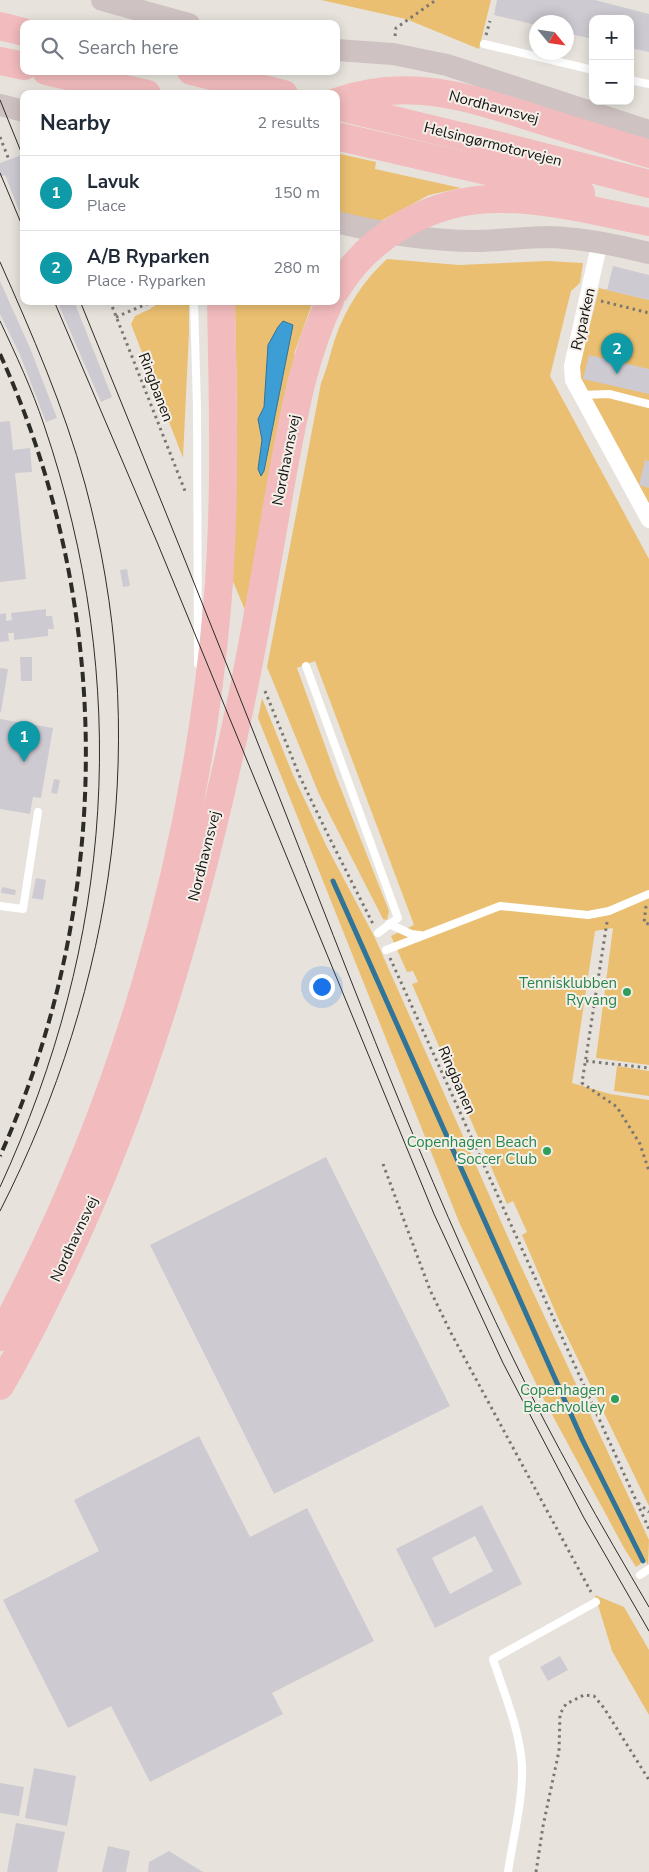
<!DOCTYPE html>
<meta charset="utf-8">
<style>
:root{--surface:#fff;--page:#f2f2f3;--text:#1f2937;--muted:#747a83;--line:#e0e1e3;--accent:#d93025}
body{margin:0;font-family:"Nunito Sans",sans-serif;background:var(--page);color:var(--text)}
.controls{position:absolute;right:15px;top:15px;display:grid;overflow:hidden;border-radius:10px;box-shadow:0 2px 12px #0003}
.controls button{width:45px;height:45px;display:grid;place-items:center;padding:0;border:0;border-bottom:1px solid var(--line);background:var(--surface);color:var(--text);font:25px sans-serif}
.compass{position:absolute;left:529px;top:15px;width:45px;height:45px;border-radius:50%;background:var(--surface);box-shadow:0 2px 12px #0003;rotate:119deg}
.you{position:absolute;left:321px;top:986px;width:18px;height:18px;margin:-12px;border:4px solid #fff;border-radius:50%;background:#1a73e8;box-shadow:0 0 0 8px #1a73e833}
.badge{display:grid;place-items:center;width:32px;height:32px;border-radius:50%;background:var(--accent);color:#fff;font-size:16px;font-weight:700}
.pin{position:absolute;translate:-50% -41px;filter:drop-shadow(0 1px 2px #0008)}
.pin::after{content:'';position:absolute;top:26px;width:18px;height:15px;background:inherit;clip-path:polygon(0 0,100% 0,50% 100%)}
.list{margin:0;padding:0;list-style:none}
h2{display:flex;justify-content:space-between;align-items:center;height:65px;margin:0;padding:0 20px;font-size:21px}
h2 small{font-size:16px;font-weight:400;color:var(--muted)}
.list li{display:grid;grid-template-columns:32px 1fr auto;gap:15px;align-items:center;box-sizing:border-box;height:75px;padding:0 20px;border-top:1px solid var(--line)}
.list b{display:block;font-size:19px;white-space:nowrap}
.list p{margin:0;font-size:16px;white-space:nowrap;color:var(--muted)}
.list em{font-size:16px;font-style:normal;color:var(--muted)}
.icon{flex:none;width:28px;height:28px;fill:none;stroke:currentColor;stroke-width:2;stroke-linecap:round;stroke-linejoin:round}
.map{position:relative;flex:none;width:649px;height:1872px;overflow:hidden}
.search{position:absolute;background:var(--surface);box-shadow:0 2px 12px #0003;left:20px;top:20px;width:320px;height:55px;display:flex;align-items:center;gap:12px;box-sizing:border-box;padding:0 18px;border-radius:10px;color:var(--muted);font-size:19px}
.panel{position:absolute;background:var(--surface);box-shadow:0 2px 12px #0003;left:20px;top:90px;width:320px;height:215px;border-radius:10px}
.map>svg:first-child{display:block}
.green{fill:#eabf71}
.water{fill:#3d9ed5;stroke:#31749a}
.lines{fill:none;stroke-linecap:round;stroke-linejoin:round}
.stream{stroke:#31749a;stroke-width:5}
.building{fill:#cecad1;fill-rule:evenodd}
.path{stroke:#7a7773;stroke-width:3;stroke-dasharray:2.5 4;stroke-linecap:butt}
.lane{stroke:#fff;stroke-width:8}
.street{stroke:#fff;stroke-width:16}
.secondary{stroke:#cfc2c2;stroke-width:22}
.highway{stroke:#f2bbbd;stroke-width:28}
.tram{stroke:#2d2c29;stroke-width:1}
.rail{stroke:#2d2c29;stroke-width:4;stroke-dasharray:10 5;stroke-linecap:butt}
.leisure-dot{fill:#2e9e5b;stroke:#f4f0e9;stroke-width:2}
.labels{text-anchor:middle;stroke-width:4;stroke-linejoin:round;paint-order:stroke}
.street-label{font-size:15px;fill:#141311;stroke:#f4f0e9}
.leisure-label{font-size:15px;fill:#27864d;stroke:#f4f0e9;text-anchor:end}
</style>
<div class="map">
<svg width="649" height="1872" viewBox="0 0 649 1872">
<rect width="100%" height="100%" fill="#e7e3dc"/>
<g class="green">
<path d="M321 0H491L479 49 406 19Z"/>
<path d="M336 153 376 162 375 169 461 188 429 195 379 222 336 213Z"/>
<path d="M387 259 459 265 547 261 583 263 580 283 571 291 550 376 649 559V1065L596 1058 613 928 595 931 572 1083 610 1094 649 1100V1506L558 1318 522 1235 527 1232 513 1201 507 1204 412 984 418 982 413 971 407 972 391 936 414 925 315 661 297 668 337 779 389 911 387 920 383 919 319 794 267 667 321 383C327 369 330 354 335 339 345 309 363 281 387 259Z"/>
<path d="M599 288 649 300V505L578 374Z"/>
<path d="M161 301H189V332L183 458 131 324 135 316 150 309Z"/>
<path d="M235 301H313L294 354 297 356 247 615 230 574 236 508 237 408Z"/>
<path d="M262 698 293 775 327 847 375 938 519 1262 649 1540 648 1566 646 1560 636 1567 624 1548 541 1394 459 1222 258 718Z"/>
<path d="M617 1066 649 1071V1096L614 1091Z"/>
<path d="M595 1595 624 1607 649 1650V1715L612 1651Z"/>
</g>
<path class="water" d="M283 321 293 325 264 471 261 476 258 469 262 440 258 419 264 407 268 345 278 327Z"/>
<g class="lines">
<path class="stream" d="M333 881 582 1439 643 1561"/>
</g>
<g class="building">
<path d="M497 0H595L649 14V52L630 48V19H593V39L566 33V22H536V25L494 15Z"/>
<path d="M24 154V167L21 168 24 175V223L5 175 0 177V163Z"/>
<path d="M613 266 649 275V300L607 290Z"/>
<path d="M0 281 30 348 57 418 46 422 20 355 0 314Z"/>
<path d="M57 301H74L112 397 101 402Z"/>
<path d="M589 355 649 369V394L583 379Z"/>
<path d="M10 421 13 450 30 448 32 472 15 473 26 579 0 582V422Z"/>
<path d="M645 460 649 461V488L639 485Z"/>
<path d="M127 569 130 586 123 587 120 570Z"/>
<path d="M46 609V616H52L54 629H48V636L14 640V633H8L9 641 0 642V614L6 613V621L12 620 11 613Z"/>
<path d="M20 657H32V681H21Z"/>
<path d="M0 668 8 669 1 712H0Z"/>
<path d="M0 719 53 728 41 798 33 797 30 814 0 809Z"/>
<path d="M54 779 60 780 57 794 51 793Z"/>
<path d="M36 878 46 880 43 900 32 898Z"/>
<path d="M2 887 16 890 15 895 1 893Z"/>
<path d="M326 1157 450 1406 274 1494 150 1245Z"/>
<path d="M199 1436 250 1537 307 1508 374 1641 272 1693 283 1714 150 1782 111 1706 68 1728 3 1600 99 1551 74 1500Z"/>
<path d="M482 1505 522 1584 435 1628 396 1549ZM475 1536 493 1571 450 1594 432 1558Z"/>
<path d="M560 1656 568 1670 548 1681 540 1667Z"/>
<path d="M34 1768 76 1776 67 1826 25 1818Z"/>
<path d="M0 1783 24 1787 19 1816 0 1813Z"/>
<path d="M16 1823 65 1832 57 1872H7Z"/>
<path d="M108 1846 130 1851 126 1872H102Z"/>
<path d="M169 1851 203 1872H148L149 1862Z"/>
</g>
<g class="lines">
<g class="path">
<path d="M486 35 490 21"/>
<path d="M395 36 396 28 436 0"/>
<path d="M0 137 9 160"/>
<path d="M110 301 185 491"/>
<path d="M601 301 649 313"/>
<path d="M116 317 154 301"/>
<path d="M265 691 300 777 329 837 373 924"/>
<path d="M646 906 644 923 649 924"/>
<path d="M607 922 582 1083 617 1107 640 1144 649 1171"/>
<path d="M390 958 649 1529"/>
<path d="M586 1061 649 1068"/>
<path d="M383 1164 430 1290 451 1333 591 1592"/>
<path d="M638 1503 649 1512"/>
<path d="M536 1872 543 1826 559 1751 560 1714 566 1704 584 1695 594 1696 604 1708 649 1780"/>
</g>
<g class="lane">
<path d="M484 44 593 70"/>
<path d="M630 80 649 84"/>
<path d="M194 301 197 408 198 664"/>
<path d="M581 395 609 394 649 404"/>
<path d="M306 666 398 918 378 933"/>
<path d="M0 906 23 909 38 812"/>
<path d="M389 924 411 934 420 935"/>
<path d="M386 950 500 906 588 915 609 911 649 894"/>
<path d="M640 1575 649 1569"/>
<path d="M508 1872C513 1838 523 1801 522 1766 520 1730 504 1693 493 1659L596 1602"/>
</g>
<path class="street" d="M600 241 572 366 573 380 649 520"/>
<g class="secondary">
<path d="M102 0 189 24"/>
<path d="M336 50 393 54 447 65 649 131"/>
<path d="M0 105 24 111"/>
<path d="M336 222C381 233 429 241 475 241 500 241 524 237 548 237 583 238 615 245 649 253"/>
</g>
<g class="highway">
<path d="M0 26 24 32"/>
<path d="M0 61 24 66"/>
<path d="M46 71 147 94"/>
<path d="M191 71 284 94"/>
<path d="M336 102C408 76 471 98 540 120 576 131 613 143 649 154"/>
<path d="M336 106 513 149 649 184"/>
<path d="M336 136 581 193"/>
<path d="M336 290C369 235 431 200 495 199 546 198 599 212 649 222"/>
<path d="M0 1337C121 1113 195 862 217 608 226 506 223 404 221 301"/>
<path d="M0 1386C17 1357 33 1326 48 1295 143 1105 200 899 243 692 258 619 270 545 283 472 294 414 304 355 330 301"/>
</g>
<g class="tram">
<path d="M0 100 24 159"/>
<path d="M0 173 24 230"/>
<path d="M0 262C32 334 64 407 85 484 152 732 116 983 0 1211"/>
<path d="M54 301 157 542 434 1214 503 1363 584 1518 649 1631"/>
<path d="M80 301C147 465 213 629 278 794 352 982 423 1173 512 1356 553 1442 601 1525 649 1607"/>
<path d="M0 321C16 355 32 389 44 425 132 684 114 940 0 1187"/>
</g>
<path class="rail" d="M0 354C115 607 114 903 0 1156"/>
</g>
<g class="leisure-dot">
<circle cx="627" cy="992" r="5"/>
<circle cx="547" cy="1151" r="5"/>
<circle cx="615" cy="1399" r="5"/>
</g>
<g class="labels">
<g class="street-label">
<text transform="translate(494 107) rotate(15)" y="5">Nordhavnsvej</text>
<text transform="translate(493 144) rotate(14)" y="5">Helsingørmotorvejen</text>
<text transform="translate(583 319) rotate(-77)" y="5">Ryparken</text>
<text transform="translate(156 387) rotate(69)" y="5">Ringbanen</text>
<text transform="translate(286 460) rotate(-79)" y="5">Nordhavnsvej</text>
<text transform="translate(204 856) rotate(-76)" y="5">Nordhavnsvej</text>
<text transform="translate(457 1080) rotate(66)" y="5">Ringbanen</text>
<text transform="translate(74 1239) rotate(-65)" y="5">Nordhavnsvej</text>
</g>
<g class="leisure-label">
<text x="617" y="988">Tennisklubben<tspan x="617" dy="17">Ryvang</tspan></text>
<text x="537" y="1147">Copenhagen Beach<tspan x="537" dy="17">Soccer Club</tspan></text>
<text x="605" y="1395">Copenhagen<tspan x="605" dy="17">Beachvolley</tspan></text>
</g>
</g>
</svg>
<div class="controls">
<button>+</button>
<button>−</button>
</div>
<svg class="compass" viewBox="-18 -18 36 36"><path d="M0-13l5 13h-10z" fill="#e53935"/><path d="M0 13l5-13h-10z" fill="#747a83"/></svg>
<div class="you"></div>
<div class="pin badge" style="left:24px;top:762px;background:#0f9aa8">1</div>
<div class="pin badge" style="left:617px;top:374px;background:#0f9aa8">2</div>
<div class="search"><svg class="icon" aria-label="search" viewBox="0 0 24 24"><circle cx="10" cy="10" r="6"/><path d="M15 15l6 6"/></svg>Search here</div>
<section class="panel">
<h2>Nearby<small>2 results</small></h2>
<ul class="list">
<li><span class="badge" style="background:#0f9aa8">1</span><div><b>Lavuk</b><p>Place</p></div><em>150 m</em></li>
<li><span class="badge" style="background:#0f9aa8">2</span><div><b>A/B Ryparken</b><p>Place · Ryparken</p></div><em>280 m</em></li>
</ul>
</section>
</div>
